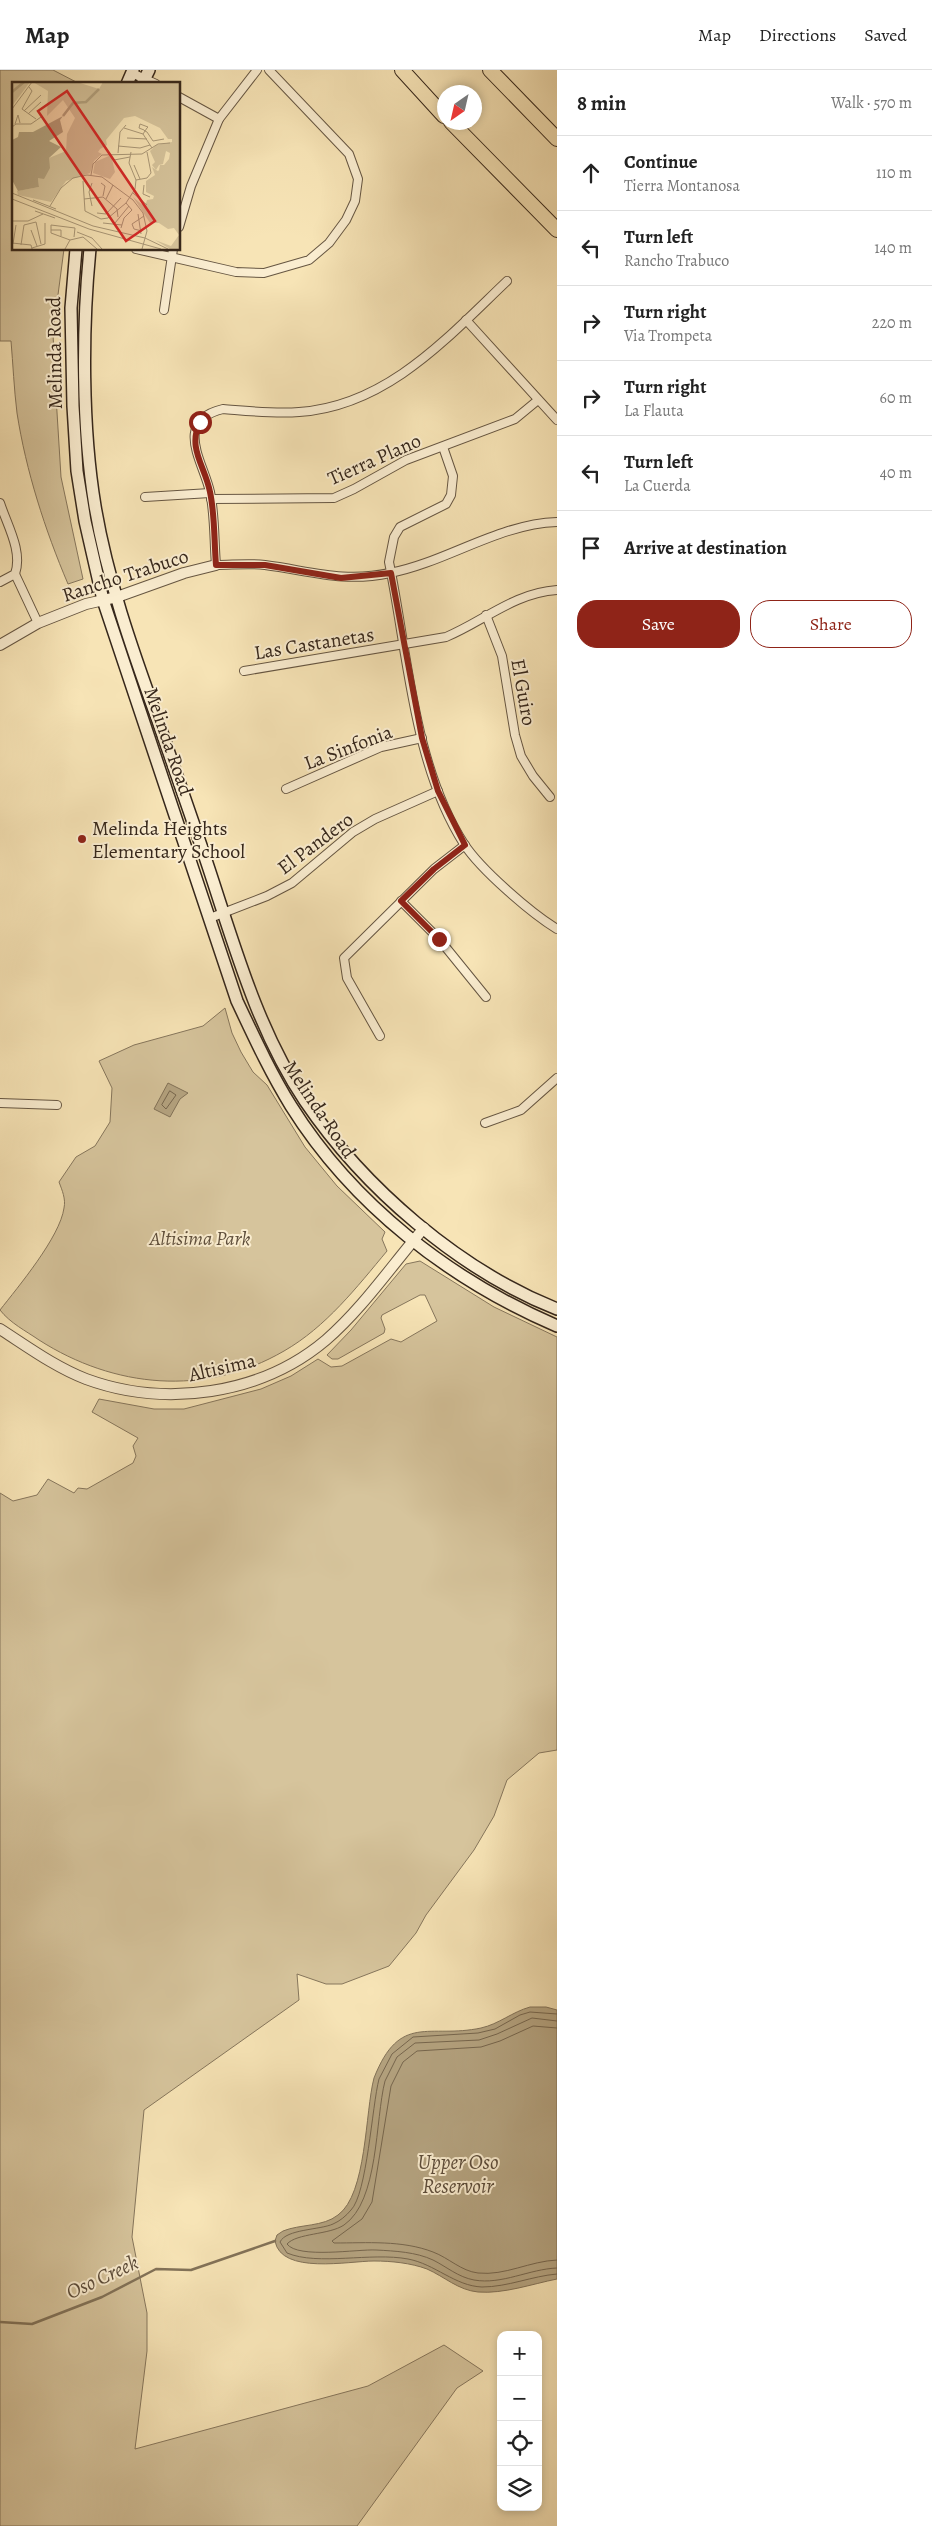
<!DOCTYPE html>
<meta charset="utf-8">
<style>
:root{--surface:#fff;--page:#f6f6f6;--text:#222;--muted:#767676;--line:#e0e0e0;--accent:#8f2418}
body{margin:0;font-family:Alegreya,serif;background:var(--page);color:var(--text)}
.controls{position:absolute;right:15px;bottom:15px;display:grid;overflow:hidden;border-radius:10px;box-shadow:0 2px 8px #0003}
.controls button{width:45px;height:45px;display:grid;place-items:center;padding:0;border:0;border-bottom:1px solid var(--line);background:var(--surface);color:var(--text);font:25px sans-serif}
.compass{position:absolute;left:437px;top:15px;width:45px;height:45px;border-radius:50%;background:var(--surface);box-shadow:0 2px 8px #0003;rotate:214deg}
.stop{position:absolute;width:15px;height:15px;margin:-11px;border:4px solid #8f2418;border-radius:50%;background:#fff}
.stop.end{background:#8f2418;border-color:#fff;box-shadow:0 1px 5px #0008}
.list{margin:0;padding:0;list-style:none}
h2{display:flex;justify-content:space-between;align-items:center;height:65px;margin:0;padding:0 20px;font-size:21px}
h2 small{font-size:16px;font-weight:400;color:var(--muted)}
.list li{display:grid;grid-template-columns:32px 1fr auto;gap:15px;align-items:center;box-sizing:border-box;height:75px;padding:0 20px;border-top:1px solid var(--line)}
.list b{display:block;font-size:19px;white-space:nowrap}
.list p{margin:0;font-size:16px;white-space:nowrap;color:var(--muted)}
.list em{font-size:16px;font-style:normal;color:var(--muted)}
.actions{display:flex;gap:10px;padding:15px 20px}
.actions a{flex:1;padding:11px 0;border:1px solid var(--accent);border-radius:20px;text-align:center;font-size:18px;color:var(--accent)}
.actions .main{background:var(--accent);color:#fff}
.icon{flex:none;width:28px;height:28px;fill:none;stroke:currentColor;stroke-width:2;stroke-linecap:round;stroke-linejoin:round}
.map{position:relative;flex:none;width:557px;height:2456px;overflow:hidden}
header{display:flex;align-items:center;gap:30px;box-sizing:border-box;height:70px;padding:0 25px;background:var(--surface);border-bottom:1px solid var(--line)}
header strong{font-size:24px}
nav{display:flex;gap:28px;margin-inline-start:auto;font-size:18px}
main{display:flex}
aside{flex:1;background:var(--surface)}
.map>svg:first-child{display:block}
.green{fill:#d6c49c;stroke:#86765c}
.water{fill:#b5a481;stroke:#827258}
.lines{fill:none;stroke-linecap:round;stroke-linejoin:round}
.shore{stroke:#76664e;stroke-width:1}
.stream{stroke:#827258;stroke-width:2.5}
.minor-casing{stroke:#665642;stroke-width:10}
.tertiary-casing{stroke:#665642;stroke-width:12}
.secondary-casing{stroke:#36271b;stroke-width:14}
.motorway-casing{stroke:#36271b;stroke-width:16}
.minor{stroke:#faedd0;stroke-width:8}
.tertiary{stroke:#faedd0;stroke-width:10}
.secondary{stroke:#faedd0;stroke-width:11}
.motorway{stroke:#f7e4b6;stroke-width:14}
.route{stroke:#8f2418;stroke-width:6}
.poi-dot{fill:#8f2418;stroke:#faedd0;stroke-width:2}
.labels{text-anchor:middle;stroke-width:4;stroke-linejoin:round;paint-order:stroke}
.street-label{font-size:20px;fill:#36271b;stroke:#faedd0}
.poi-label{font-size:20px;fill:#36271b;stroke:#faedd0;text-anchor:start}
.park-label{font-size:20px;font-style:italic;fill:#5e4e3b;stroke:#faedd0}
.water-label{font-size:21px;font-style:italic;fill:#5c4c3a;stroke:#faedd0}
.inset-river{fill:none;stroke:#b5a481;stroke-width:2.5}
.inset-road{fill:none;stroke:#aa9878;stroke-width:1}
.view{fill:#d62828;fill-opacity:0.15;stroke:#d62828;stroke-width:2.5}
.inset-edge{fill:none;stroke:#36271b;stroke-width:2.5}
</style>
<header>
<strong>Map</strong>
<nav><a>Map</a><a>Directions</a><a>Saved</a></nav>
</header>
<main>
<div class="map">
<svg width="557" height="2456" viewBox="0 0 557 2456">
<rect width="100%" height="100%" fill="#f7e4b6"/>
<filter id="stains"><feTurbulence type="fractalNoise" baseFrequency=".004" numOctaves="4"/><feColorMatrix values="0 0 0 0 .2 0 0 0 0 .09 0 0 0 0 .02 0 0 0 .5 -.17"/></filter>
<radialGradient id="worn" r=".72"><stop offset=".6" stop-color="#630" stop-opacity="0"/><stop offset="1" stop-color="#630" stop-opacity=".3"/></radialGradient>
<g class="green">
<path d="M0 0H53L80 14H14V179H64L53 263 55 310 61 407 83 509 68 514C45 460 26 401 17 343 14 319 13 294 11 271H0Z"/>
<path d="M225 938 232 963 241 982 253 1002 267 1015 305 1077 337 1116 385 1162 382 1169 387 1181C357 1217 326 1257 284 1281 205 1327 114 1318 39 1270 26 1261 10 1253 0 1240 18 1217 60 1167 64 1138 66 1129 62 1120 59 1112L76 1087 95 1076 110 1052 112 1018 99 991 134 975 203 956Z"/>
<path d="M420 1191 494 1237 557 1267V1680L539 1683 507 1710 494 1746 474 1780 426 1845 416 1863 389 1896 342 1914H326L297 1904 299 1930 144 2040 132 2167 147 2243V2281L135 2379 368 2316 444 2275 483 2301 457 2318 357 2456H0V1423L13 1431 37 1425 48 1409 74 1423 78 1418 87 1419 133 1393 136 1386 133 1376 138 1368 92 1342 99 1329 154 1339H184L261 1319 291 1306 318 1289 331 1297 342 1296 391 1269 401 1272 406 1269 437 1251 425 1225H420L382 1245 381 1248 385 1259 384 1263 338 1289H332L327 1285 351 1260 406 1194Z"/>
</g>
<g class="water">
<path d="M168 1013 188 1023 180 1029 170 1047 154 1039Z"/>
<path d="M530 1937H546L557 1940V2209C532 2214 504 2224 478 2222 458 2220 445 2207 427 2199 411 2193 391 2191 374 2191 349 2191 281 2205 275 2171L277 2165 283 2161C300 2154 323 2157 338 2145 367 2124 365 2042 374 2008 400 1942 429 1969 481 1958 499 1954 512 1942 530 1937Z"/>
</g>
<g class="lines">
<g class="shore">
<path d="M170 1021 176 1025 166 1039 162 1035Z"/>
<path d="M557 1944 530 1942 520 1945 495 1959 478 1963 413 1967 392 1984 379 2009C372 2036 367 2124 351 2140 346 2146 340 2151 333 2154 320 2160 286 2159 280 2172L287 2183C318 2196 371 2182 408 2189 435 2194 455 2216 482 2217 508 2217 532 2206 557 2204"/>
<path d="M557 1951 532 1948 497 1964 479 1970 415 1973 397 1987 385 2011C375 2050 379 2131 344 2155 329 2165 297 2163 287 2174 298 2189 358 2179 376 2180 395 2181 416 2182 433 2190 447 2197 458 2207 474 2210 502 2215 529 2199 557 2198"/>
<path d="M557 1958 533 1956 500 1971 481 1977 417 1981 403 1992 391 2016 372 2132 362 2149 332 2171 334 2173C367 2173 402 2170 433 2182 449 2188 461 2201 478 2203 505 2206 530 2191 557 2190"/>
</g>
<path class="stream" d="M0 2252 32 2254 102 2227 156 2199 191 2200 275 2171"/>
<g class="minor-casing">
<g id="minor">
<path d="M132 3 156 14"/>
<path d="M179 27 219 49"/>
<path d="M179 157 191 116 219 49 257 0"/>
<path d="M136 179 236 202 264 203 309 190 329 173 346 150 355 131 358 109 349 84 269 0"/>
<path d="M507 211C447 268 387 336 299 342 274 344 248 341 223 339 172 351 204 393 210 422 215 445 214 471 216 495 232 495 249 493 265 495 311 501 343 513 390 503 447 492 498 454 557 452"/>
<path d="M164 240 173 179"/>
<path d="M466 250 557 350"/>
<path d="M443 377 453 406 451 425 446 434 400 457 394 467 389 492C408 584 413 694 464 774 481 800 531 843 557 859"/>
<path d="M145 427 210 423"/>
<path d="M211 429 334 428 354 419 406 390 515 349 538 330"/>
<path d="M0 433C7 455 23 481 15 504L0 512"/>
<path d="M15 504 38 553"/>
<path d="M486 545 502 586 515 665 521 686 533 706 550 727"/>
<path d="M244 601 446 567C484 551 514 523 557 520"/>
<path d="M286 719 381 677 422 668"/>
<path d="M401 831 439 869 486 927"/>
<path d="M210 848 267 826 292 813 353 762 375 749 438 721"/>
<path d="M380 966 347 908 344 888 434 799 465 775"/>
<path d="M0 1033 57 1035"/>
<path d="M485 1053 521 1040 557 1008"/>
</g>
</g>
<g class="tertiary-casing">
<g id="tertiary">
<path d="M0 575 38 553 86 534 117 527 184 503 216 495"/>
<path d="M0 1259C28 1277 55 1297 86 1309 165 1338 261 1325 326 1270 363 1238 392 1195 424 1158"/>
</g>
</g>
<g class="secondary-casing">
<g id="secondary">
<path d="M127 14 133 0"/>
<path d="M142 14 149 0"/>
<path d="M76 179 71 238 73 336 77 401 85 451 103 530 237 931C254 967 270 1002 291 1036 353 1135 450 1210 557 1256"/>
<path d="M90 179C82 259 82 357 95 436 107 508 132 579 157 648 173 694 189 741 205 787 233 870 256 958 305 1031 364 1118 459 1200 557 1239"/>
</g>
</g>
<g class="motorway-casing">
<g id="motorway">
<path d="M402 0 444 46"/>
<path d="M490 0 557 69"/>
<path d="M451 52 557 160"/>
</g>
</g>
<use href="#minor" class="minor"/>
<use href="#tertiary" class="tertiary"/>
<use href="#secondary" class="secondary"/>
<use href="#motorway" class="motorway"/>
</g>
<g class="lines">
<path class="route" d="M200 352C187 378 205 396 210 422 215 445 214 471 216 495H265L341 508 391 503 422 668 438 721 465 775 434 799 401 831 439 869"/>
</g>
<circle class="poi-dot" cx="82" cy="769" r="5"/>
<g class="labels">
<g class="street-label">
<text transform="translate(54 283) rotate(-91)" y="7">Melinda Road</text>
<text transform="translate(374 389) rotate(-24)" y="7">Tierra Plano</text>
<text transform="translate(125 505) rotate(-18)" y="7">Rancho Trabuco</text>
<text transform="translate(314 573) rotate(-9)" y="7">Las Castanetas</text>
<text transform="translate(524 622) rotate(80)" y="7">El Guiro</text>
<text transform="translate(169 671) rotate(71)" y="7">Melinda Road</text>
<text transform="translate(348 677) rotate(-21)" y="7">La Sinfonia</text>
<text transform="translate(315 773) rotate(-37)" y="7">El Pandero</text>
<text transform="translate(320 1039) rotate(56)" y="7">Melinda Road</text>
<text transform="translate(222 1297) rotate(-13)" y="7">Altisima</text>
</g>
<g class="poi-label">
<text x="92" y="765">Melinda Heights<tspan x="92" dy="23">Elementary School</tspan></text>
</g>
<g class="park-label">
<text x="200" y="1175">Altisima Park</text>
</g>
<g class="water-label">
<text x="458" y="2099">Upper Oso<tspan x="458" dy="24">Reservoir</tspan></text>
<text transform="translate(102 2207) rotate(-25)" y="7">Oso Creek</text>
</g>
</g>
<g transform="translate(12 12)">
<rect width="168" height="168" fill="#f7e4b6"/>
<path d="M0 0H18L0 24ZM21 0H65L87 7 91 0H167V167H158L143 158 159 164 167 153 162 146 156 147 147 141H138L121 115 133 125 135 118 141 117 142 114 134 110V99L143 93 140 85 144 88 146 89 147 88 148 83H152L157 77 158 71 154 69 151 82 147 83 144 88 140 83 143 80 138 69 144 63 160 60V57H156L148 46 123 34 112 36 94 58 95 63 88 67 86 70 90 72 82 79 78 91 54 99 39 120 6 113 5 109 27 105 26 96 37 87V76L54 69 55 52 63 36 51 18 35 34 36 9ZM99 73 103 90 98 97 81 91 83 80Z" fill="#d6c49c"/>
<path d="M51 34 48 38 51 50 37 59 49 65 37 76 38 86 32 97 26 96 27 105 6 109 0 98V58L6 55 7 50H21Z" fill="#b5a481"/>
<path class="inset-river" d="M0 10 12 0M51 34 61 21 74 20 87 7"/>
<path class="inset-road" d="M17 5 20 9 10 27 24 37M0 27 20 0M12 29 29 13M16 32 29 20M3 42 6 33 8 41M0 45 4 42H19L29 35M112 46 131 52 140 66M131 52 135 46 136 45 128 42 127 46 132 48 133 49 135 50 141 59 152 57M115 56 135 57M106 64 128 66 138 63M106 71 108 50 114 43M102 78 118 75M122 83 128 97M79 93 81 82 90 73 130 72 146 62 158 61M124 98 135 96 139 91 135 70M71 99 73 129 89 137 96 136 114 121 123 107 124 98 117 81 119 70M80 101 77 110 80 124M89 101 93 104 91 114M132 103 131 112 138 115M0 111 81 144 133 156 156 167M121 111 135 123M0 117 77 147 149 167M72 117 91 115 105 127 106 135M94 117 101 103M21 118 44 127M38 124 49 106 61 96 75 93 90 95 121 118 131 131 135 149 130 167M23 129 43 136M85 131 94 132 109 116M126 132 129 152M0 139H16L31 132M91 141 110 143M103 141 117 124M55 145 39 143V151L58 158M55 145 63 146 62 155M109 146 112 136 120 128 114 121M19 148 25 164M39 148H49V154M130 149 122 147 120 142 132 134M65 150 80 156 90 167M71 155 85 167M0 161 19 163 20 167M1 162 4 143M9 163 12 143 24 140 29 162M20 166 33 162V141M53 167 58 158 71 155"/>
<path class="view" d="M55 9 143 139 114 159 26 29Z"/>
<rect width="168" height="168" class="inset-edge"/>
</g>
<rect width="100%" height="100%" filter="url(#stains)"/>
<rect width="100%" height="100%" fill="url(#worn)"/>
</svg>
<div class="controls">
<button>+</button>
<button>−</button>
<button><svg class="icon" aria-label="locate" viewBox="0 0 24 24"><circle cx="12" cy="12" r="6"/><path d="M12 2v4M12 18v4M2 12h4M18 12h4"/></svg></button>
<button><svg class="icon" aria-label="layers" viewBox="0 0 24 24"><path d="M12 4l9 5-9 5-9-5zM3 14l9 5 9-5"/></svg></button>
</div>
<svg class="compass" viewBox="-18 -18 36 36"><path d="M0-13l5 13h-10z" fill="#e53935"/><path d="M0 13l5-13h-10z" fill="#767676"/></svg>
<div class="stop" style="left:200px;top:352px"></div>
<div class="stop end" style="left:439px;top:869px"></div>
</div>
<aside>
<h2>8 min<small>Walk · 570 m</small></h2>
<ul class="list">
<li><svg class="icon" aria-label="ahead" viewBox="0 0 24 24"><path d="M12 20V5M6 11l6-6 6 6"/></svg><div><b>Continue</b><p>Tierra Montanosa</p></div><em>110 m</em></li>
<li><svg class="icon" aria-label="left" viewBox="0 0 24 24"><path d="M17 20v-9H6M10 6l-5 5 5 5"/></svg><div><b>Turn left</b><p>Rancho Trabuco</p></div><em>140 m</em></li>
<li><svg class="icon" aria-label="right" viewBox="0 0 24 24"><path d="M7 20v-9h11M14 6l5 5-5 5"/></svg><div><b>Turn right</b><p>Via Trompeta</p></div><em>220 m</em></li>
<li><svg class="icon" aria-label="right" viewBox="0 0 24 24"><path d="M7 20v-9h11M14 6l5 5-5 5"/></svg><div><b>Turn right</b><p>La Flauta</p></div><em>60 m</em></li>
<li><svg class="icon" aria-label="left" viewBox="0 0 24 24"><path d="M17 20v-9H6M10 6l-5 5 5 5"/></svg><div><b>Turn left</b><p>La Cuerda</p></div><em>40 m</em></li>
<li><svg class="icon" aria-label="arrive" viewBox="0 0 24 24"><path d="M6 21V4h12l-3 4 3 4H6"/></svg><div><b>Arrive at destination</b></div></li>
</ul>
<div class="actions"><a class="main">Save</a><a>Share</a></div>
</aside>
</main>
